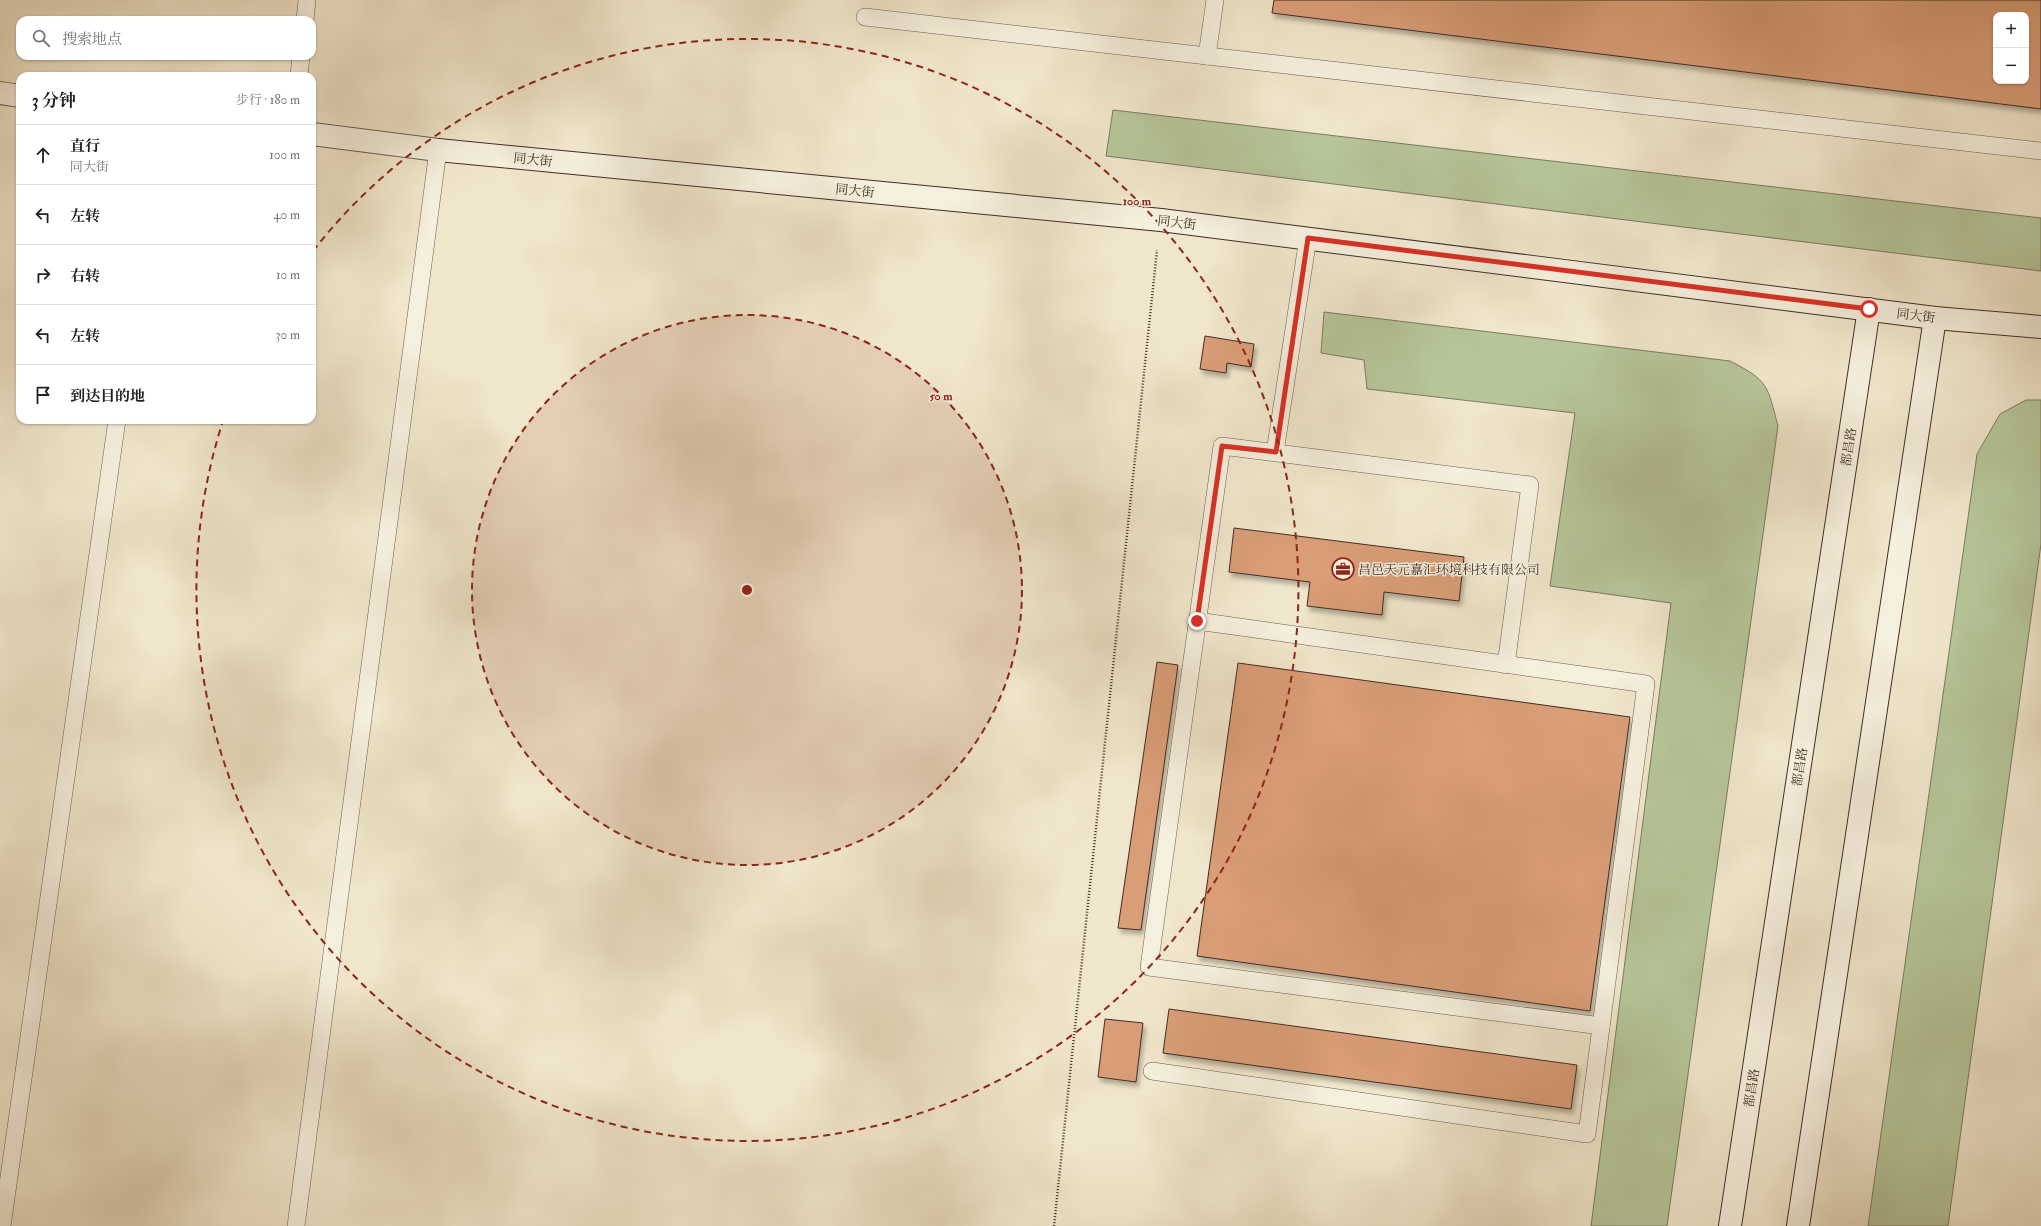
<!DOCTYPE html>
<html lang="zh">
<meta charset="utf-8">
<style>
:root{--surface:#fff;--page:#f6f6f6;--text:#222;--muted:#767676;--line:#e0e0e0}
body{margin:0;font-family:"IM FELL Double Pica","Noto Serif SC",serif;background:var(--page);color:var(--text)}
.controls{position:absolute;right:12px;top:12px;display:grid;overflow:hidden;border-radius:8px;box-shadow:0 1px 3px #0004}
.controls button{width:36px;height:36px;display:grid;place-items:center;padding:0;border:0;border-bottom:1px solid var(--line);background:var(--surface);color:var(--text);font:20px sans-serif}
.stop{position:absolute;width:12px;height:12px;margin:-9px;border:3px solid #d93025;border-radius:50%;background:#fff}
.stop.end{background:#d93025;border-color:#fff;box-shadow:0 1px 4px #0008}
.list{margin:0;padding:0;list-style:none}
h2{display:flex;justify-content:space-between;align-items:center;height:52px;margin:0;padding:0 16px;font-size:17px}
h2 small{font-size:13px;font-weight:400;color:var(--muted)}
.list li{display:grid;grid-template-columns:26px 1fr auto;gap:12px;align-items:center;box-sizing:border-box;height:60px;padding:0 16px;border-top:1px solid var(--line)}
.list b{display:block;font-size:15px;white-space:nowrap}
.list p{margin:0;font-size:13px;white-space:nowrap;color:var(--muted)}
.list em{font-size:13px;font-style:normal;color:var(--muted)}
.icon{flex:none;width:22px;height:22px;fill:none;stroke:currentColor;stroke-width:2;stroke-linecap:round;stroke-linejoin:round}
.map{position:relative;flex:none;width:2041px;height:1226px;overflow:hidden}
.search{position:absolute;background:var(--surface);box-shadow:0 1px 3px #0004;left:16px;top:16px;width:300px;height:44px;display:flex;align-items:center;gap:10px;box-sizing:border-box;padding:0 14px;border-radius:12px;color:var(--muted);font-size:15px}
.panel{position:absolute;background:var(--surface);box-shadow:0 1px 3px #0004;left:16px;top:72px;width:300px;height:352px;border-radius:12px}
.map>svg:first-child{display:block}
.green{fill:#b6c69a;stroke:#7c7a60}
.building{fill:#d99d77;stroke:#422d26;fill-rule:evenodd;filter:url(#shadow)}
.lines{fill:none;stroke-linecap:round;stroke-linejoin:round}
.lane-casing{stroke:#6e5b4f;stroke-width:18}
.street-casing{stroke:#6e5b4f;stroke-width:24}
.secondary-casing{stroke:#422d26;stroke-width:24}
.path{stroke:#422d26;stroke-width:2.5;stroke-dasharray:1 2;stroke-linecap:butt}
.lane{stroke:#f5efdd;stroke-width:17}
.street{stroke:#f5efdd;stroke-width:22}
.secondary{stroke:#f5efdd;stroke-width:22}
.route{stroke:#d93025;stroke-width:5}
.ring{fill:none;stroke:#8f2418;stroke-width:2;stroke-dasharray:7 5}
.labels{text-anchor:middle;stroke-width:3;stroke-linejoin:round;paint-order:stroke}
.street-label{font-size:13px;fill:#422d26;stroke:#f5efdd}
.poi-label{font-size:13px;fill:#422d26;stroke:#f5efdd;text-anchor:start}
.centre{fill:#8f2418;stroke:#f5efdd;stroke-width:2}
.ring-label{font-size:12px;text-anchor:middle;font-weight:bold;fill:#8f2418;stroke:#f5efdd;stroke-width:3;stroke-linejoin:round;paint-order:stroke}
</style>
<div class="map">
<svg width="2041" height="1226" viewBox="0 0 2041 1226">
<defs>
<filter id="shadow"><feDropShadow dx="2.5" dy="4.5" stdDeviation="2" flood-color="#0004"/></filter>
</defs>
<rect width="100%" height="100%" fill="#f0e6cb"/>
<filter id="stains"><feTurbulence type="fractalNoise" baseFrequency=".005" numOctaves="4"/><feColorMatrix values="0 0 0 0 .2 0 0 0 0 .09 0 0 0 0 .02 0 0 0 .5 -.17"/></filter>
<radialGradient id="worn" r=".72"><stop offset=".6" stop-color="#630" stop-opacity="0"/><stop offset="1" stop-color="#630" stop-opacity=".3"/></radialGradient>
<g class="green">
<path d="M1113 110 2041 218V271L1106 156Z"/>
<path d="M1324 312 1730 361C1769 381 1767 385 1778 426L1667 1226H1591L1671 603 1550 586 1575 413 1367 389 1364 360 1321 353Z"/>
<path d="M2026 400H2041V544L1948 1226H1868L1977 454 2000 414Z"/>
</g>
<g class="building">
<path d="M1274 0H2041V109L1272 13ZM1996 15H2026V81H1996Z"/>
<path d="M1205 336 1254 344 1251 367 1227 363 1226 373 1200 369Z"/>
<path d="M1234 528 1464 557 1459 601 1384 592 1382 615 1307 606 1310 582 1229 572Z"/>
<path d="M1157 662 1178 665 1141 930 1118 928Z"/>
<path d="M1238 663 1630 717 1590 1011 1197 956Z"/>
<path d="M1169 1009 1577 1065 1571 1109 1163 1053Z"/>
<path d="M1105 1019 1143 1023 1136 1082 1098 1077Z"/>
</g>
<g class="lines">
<g class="lane-casing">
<g id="lane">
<path d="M865 17 2041 151"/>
<path d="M305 20 307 0"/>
<path d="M1207 56 1215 0"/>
<path d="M299 76 301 56"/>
<path d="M1275 452 1308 238"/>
<path d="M1506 665 1530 485 1222 446 1149 967 1601 1026"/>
<path d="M1152 1071 1587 1134 1646 684 1197 621"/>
<path d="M2 1226 117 420"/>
<path d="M296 1226 438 150"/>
</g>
</g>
<g class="street-casing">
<g id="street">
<path d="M0 93 20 96"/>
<path d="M312 134 438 150"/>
</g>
</g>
<g class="secondary-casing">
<g id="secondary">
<path d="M438 150 1161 220 1935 318 2041 327"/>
<path d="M1730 1226 1869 309"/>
<path d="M1798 1226 1935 318"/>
</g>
</g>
<path class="path" d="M1054 1226 1157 250"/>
<use href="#lane" class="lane"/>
<use href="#street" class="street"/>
<use href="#secondary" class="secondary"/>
</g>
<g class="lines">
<path class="route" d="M1197 621 1222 446 1276 452 1308 238 1869 309"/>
</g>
<circle cx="747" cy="590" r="275" fill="#8f2418" fill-opacity=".12"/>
<g class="ring">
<circle cx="747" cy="590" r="275"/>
<path d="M313 251A551 551 0 1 1 222 424"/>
</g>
<defs>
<g id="office-ring" transform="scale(1.15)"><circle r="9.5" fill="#f5efdd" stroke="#8f2418" stroke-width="1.5"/><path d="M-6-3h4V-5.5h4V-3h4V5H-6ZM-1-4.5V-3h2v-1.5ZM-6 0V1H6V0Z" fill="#8f2418"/></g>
</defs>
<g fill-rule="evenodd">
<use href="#office-ring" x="1343" y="569"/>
</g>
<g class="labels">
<g class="street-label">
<text transform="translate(533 159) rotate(6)" y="5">同大街</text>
<text transform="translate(855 190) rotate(6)" y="5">同大街</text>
<text transform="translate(1177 222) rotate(7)" y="5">同大街</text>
<text transform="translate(1916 315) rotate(7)" y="5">同大街</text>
<text transform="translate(1848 447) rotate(-81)" y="5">都昌路</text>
<text transform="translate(1799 767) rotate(-81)" y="5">都昌路</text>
<text transform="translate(1751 1088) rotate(-81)" y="5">都昌路</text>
</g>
<g class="poi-label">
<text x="1358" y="574">昌邑天元嘉汇环境科技有限公司</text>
</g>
</g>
<circle cx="747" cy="590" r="6" class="centre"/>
<g class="ring-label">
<text x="1137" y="205">100 m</text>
<text x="941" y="400">50 m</text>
</g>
<rect width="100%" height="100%" filter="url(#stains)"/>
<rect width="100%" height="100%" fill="url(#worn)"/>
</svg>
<div class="controls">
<button>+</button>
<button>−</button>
</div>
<div class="stop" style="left:1869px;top:309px"></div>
<div class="stop end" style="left:1197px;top:621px"></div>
<div class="search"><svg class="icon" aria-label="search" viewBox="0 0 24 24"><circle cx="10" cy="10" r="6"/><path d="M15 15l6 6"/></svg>搜索地点</div>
<section class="panel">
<h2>3 分钟<small>步行 · 180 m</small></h2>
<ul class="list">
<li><svg class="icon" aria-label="ahead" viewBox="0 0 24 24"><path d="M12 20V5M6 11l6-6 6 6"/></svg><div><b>直行</b><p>同大街</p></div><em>100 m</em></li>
<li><svg class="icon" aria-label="left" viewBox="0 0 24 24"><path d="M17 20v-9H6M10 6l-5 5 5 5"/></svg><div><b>左转</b></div><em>40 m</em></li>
<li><svg class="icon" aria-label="right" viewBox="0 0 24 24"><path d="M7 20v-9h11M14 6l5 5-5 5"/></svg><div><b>右转</b></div><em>10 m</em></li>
<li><svg class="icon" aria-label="left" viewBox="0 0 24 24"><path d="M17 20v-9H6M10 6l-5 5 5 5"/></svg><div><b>左转</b></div><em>30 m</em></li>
<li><svg class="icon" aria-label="arrive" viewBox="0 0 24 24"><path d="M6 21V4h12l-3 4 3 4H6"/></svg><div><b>到达目的地</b></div></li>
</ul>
</section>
</div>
